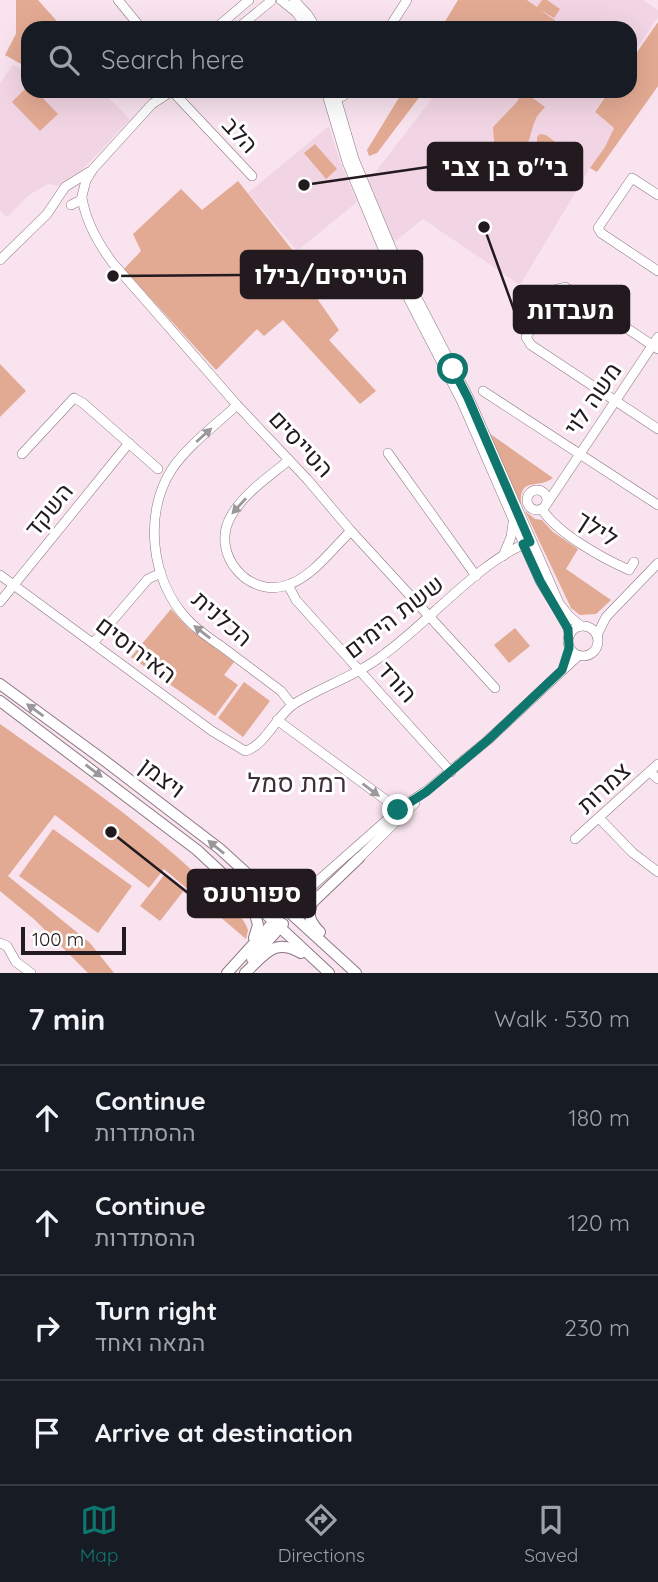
<!DOCTYPE html>
<meta charset="utf-8">
<style>
:root{--surface:#171b24;--page:#242831;--text:#f1f3f6;--muted:#9ea1a6;--line:#363941;--accent:#0f766e}
body{margin:0;font-family:Quicksand,Heebo,sans-serif;background:var(--page);color:var(--text)}
.scale{position:absolute;left:21px;bottom:18px;width:105px;box-sizing:border-box;padding-left:7px;border:4px solid #221a1e;border-top:0;font-size:19px;line-height:24px;white-space:nowrap;color:#221a1e;-webkit-text-stroke:5px #fff;paint-order:stroke}
.stop{position:absolute;width:21px;height:21px;margin:-16px;border:5px solid #0f766e;border-radius:50%;background:#fff}
.stop.end{background:#0f766e;border-color:#fff;box-shadow:0 2px 7px #0008}
.list{margin:0;padding:0;list-style:none}
h2{display:flex;justify-content:space-between;align-items:center;height:91px;margin:0;padding:0 28px;font-size:30px}
h2 small{font-size:23px;font-weight:400;color:var(--muted)}
.list li{display:grid;grid-template-columns:46px 1fr auto;gap:21px;align-items:center;box-sizing:border-box;height:105px;padding:0 28px;border-top:2px solid var(--line)}
.list b{display:block;font-size:26px;white-space:nowrap}
.list p{margin:0;font-size:23px;white-space:nowrap;color:var(--muted)}
.list em{font-size:23px;font-style:normal;color:var(--muted)}
.icon{flex:none;width:38px;height:38px;fill:none;stroke:currentColor;stroke-width:2;stroke-linecap:round;stroke-linejoin:round}
.map{position:relative;flex:none;width:658px;height:973px;overflow:hidden}
.search{position:absolute;background:var(--surface);box-shadow:0 7px 28px #0002;left:21px;right:21px;top:21px;height:77px;display:flex;align-items:center;gap:18px;box-sizing:border-box;padding:0 24px;border-radius:21px;color:var(--muted);font-size:26px}
.sheet{height:511px;background:var(--surface)}
nav{display:flex;justify-content:space-around;align-items:center;box-sizing:border-box;height:98px;border-top:2px solid var(--line);background:var(--surface);font-size:19px;color:var(--muted)}
nav a{display:grid;justify-items:center;gap:4px}
nav .on{color:var(--accent)}
.map>svg:first-child{display:block}
.built{fill:#f2d5e4}
.green{fill:#e3aa93}
.lines{fill:none;stroke-linecap:round;stroke-linejoin:round}
.minor-casing{stroke:#8b7883;stroke-width:10}
.major-casing{stroke:#8b7883;stroke-width:12}
.minor{stroke:#fff;stroke-width:9}
.major{stroke:#fff;stroke-width:10}
.oneway{fill:#9c989a}
.route{stroke:#0f766e;stroke-width:9}
.labels{text-anchor:middle;stroke-width:6;stroke-linejoin:round;paint-order:stroke}
.street-label{font-size:24px;fill:#221a1e;stroke:#fff}
.neighbourhood-label{font-size:26px;fill:#402f38;stroke:#fff}
.leader{fill:none;stroke:#221a1e;stroke-width:2.5}
.callout-dot{fill:#221a1e;stroke:#fff;stroke-width:2.5}
.callout{fill:#221a1e;stroke:#221a1e;stroke-width:2.5}
.callout-label{font-size:26px;text-anchor:middle;font-weight:bold;fill:#fff}
</style>
<div class="map">
<svg width="658" height="973" viewBox="0 0 658 973">
<rect width="100%" height="100%" fill="#f8e3ee"/>
<g class="built">
<path d="M528 0H643L658 10V17L630 58V28H551L556 21Z"/>
<path d="M13 65 28 72V91H101L130 119 82 170 58 186 48 184 29 195 7 217 0 210V83Z"/>
<path d="M438 91H608L594 112 614 128 605 147 590 168 520 285 423 219 393 243 373 197 368 177 377 170Z"/>
<path d="M329 126 339 159 357 202 297 251 248 193Z"/>
</g>
<g class="green">
<path d="M16 0H38L63 28H28V68L5 55 16 34Z"/>
<path d="M458 0H527L537 7 542 0H547L560 9 554 18 539 9 556 21 551 28H441Z"/>
<path d="M658 22V86L597 172 590 168 605 147 614 128 595 112 609 91H630V62Z"/>
<path d="M28 86V91H36L58 114 40 131 12 102Z"/>
<path d="M403 91H424L377 153 369 156 367 150Z"/>
<path d="M523 91 545 107C541 112 537 115 535 121 528 137 530 159 505 156L494 142 493 127 517 102Z"/>
<path d="M540 134 546 135 558 144C561 165 566 162 583 172L581 177 564 175 548 161 542 167 531 166 527 154 537 143V137Z"/>
<path d="M315 144 337 169 326 179 304 153Z"/>
<path d="M238 181 323 289 316 297 339 330 329 340 376 391 360 404 283 320 264 336 257 329 216 370 124 269 141 251 133 234 181 189 202 210Z"/>
<path d="M0 364 26 391 0 417Z"/>
<path d="M486 431 553 478C537 490 519 475 521 506Z"/>
<path d="M525 511 535 519 542 520 553 532 578 549 566 569 611 600 596 614 580 615 571 608Z"/>
<path d="M171 609 188 628 234 662 224 675 238 685 215 716 131 657Z"/>
<path d="M515 628 530 646 509 663 494 645Z"/>
<path d="M244 682 270 701 243 737 218 718Z"/>
<path d="M0 724C75 777 152 829 217 894 229 905 243 915 248 930L246 939 164 869 149 888 55 815 8 876 90 943 114 973H88L35 920 0 891Z"/>
<path d="M53 829 132 886 98 933 19 876Z"/>
<path d="M165 874 185 889 160 921 140 906Z"/>
</g>
<g class="lines">
<g class="minor-casing">
<g id="minor">
<path d="M118 0 141 28"/>
<path d="M281 0 296 12 307 28"/>
<path d="M294 0 308 15 316 28"/>
<path d="M216 28 249 0"/>
<path d="M238 28 271 1"/>
<path d="M389 28 407 0"/>
<path d="M172 91 252 176"/>
<path d="M326 91 347 162 384 251 462 402 540 581 566 623 570 634"/>
<path d="M334 91 354 159 392 250 469 398 559 603 569 616 581 626"/>
<path d="M331 100 343 96 348 91"/>
<path d="M658 195 632 178 598 228 601 233 658 271"/>
<path d="M82 198C86 222 98 243 112 262L237 405 307 479 351 531 495 688"/>
<path d="M71 205 81 200 86 180 93 169 152 104 172 91"/>
<path d="M0 260 47 214 65 187 89 172"/>
<path d="M658 349 565 287 557 289 526 337 531 345 658 429"/>
<path d="M483 391 658 505"/>
<path d="M237 405C216 425 189 444 172 469 143 514 151 581 187 619 197 630 209 638 221 646 241 661 261 676 281 691L292 705"/>
<path d="M388 453 476 576"/>
<path d="M22 454 74 398 83 403 158 469"/>
<path d="M289 460C270 476 243 494 231 516 209 554 250 601 290 584 314 575 333 548 351 531"/>
<circle cx="537" cy="500" r="10"/>
<path d="M546 505 658 337"/>
<path d="M542 509C557 533 602 558 629 570L634 562"/>
<path d="M503 556 511 537 513 523"/>
<path d="M0 575 212 731 245 751C264 747 277 715 294 704 323 686 356 676 383 655 427 624 481 559 530 542"/>
<path d="M288 585 296 600 451 772"/>
<path d="M0 602 129 443"/>
<circle cx="583" cy="641" r="15"/>
<path d="M597 635 606 617 658 563"/>
<path d="M94 642 148 579 161 573"/>
<path d="M277 720 401 811"/>
<path d="M650 772 658 779"/>
<path d="M599 818 633 853 658 872"/>
<path d="M575 839 658 764"/>
<path d="M355 862 415 803"/>
<path d="M286 909 398 810 426 791 488 740 578 656"/>
<path d="M292 914 315 895"/>
<path d="M0 943 7 946 16 962 31 973"/>
</g>
</g>
<g class="major-casing">
<g id="major">
<path d="M0 684 105 761 220 849 356 973"/>
<path d="M0 701 197 850 329 973"/>
<path d="M251 900 258 925 254 938"/>
<path d="M320 932C311 923 307 916 312 903L359 858"/>
<path d="M252 959 283 924"/>
<path d="M227 973 279 916"/>
<path d="M245 973C265 955 274 937 301 953"/>
</g>
</g>
<use href="#minor" class="minor"/>
<use href="#major" class="major"/>
</g>
<defs><path id="oneway-solid" d="M-6-.8H1V-3.2L6.5 0L1 3.2V.8H-6Z" transform="scale(1.75)"/></defs>
<g class="oneway">
<use href="#oneway-solid" transform="translate(204 435) rotate(-42)"/>
<use href="#oneway-solid" transform="translate(239 506) rotate(132)"/>
<use href="#oneway-solid" transform="translate(202 632) rotate(-142)"/>
<use href="#oneway-solid" transform="translate(35 710) rotate(-144)"/>
<use href="#oneway-solid" transform="translate(94 771) rotate(37)"/>
<use href="#oneway-solid" transform="translate(371 790) rotate(37)"/>
<use href="#oneway-solid" transform="translate(216 847) rotate(-141)"/>
</g>
<g class="lines">
<path class="route" d="M398 810 426 792 488 740 562 670 569 648 568 629 540 581 523 544 530 542 468 398 453 369"/>
</g>
<g class="labels">
<g class="street-label">
<text transform="translate(240 135) rotate(47)" y="8">הלב</text>
<text transform="translate(593 399) rotate(-56)" y="8">משה לוי</text>
<text transform="translate(301 444) rotate(47)" y="8">הטייסים</text>
<text transform="translate(49 510) rotate(-51)" y="8">השקד</text>
<text transform="translate(597 529) rotate(33)" y="8">לילך</text>
<text transform="translate(394 617) rotate(-38)" y="8">ששת הימים</text>
<text transform="translate(222 619) rotate(41)" y="8">הכלנית</text>
<text transform="translate(136 650) rotate(37)" y="8">האירוסים</text>
<text transform="translate(397 682) rotate(48)" y="8">הורד</text>
<text transform="translate(162 778) rotate(37)" y="8">ויצמן</text>
<text transform="translate(604 788) rotate(-43)" y="8">צמרות</text>
</g>
<g class="neighbourhood-label">
<text x="297" y="792">רמת סמל</text>
</g>
</g>
<path class="leader" d="M304 185L428 167M113 276L241 275M484 227L514 310M111 832L188 893"/>
<g class="callout-dot">
<circle cx="304" cy="185" r="7"/>
<circle cx="113" cy="276" r="7"/>
<circle cx="484" cy="227" r="7"/>
<circle cx="111" cy="832" r="7"/>
</g>
<g class="callout">
<rect x="428" y="143" width="154" height="47" rx="7"/>
<rect x="241" y="251" width="181" height="47" rx="7"/>
<rect x="514" y="286" width="115" height="47" rx="7"/>
<rect x="188" y="870" width="127" height="47" rx="7"/>
</g>
<g class="callout-label">
<text x="505" y="176">בי"ס בן צבי</text>
<text x="331" y="284">הטייסים/בילו</text>
<text x="571" y="319">מעבדות</text>
<text x="252" y="902">ספורטנס</text>
</g>
</svg>
<div class="scale">100 m</div>
<div class="stop" style="left:453px;top:369px"></div>
<div class="stop end" style="left:398px;top:810px"></div>
<div class="search"><svg class="icon" aria-label="search" viewBox="0 0 24 24"><circle cx="10" cy="10" r="6"/><path d="M15 15l6 6"/></svg>Search here</div>
</div>
<section class="sheet">
<h2>7 min<small>Walk · 530 m</small></h2>
<ul class="list">
<li><svg class="icon" aria-label="ahead" viewBox="0 0 24 24"><path d="M12 20V5M6 11l6-6 6 6"/></svg><div><b>Continue</b><p>ההסתדרות</p></div><em>180 m</em></li>
<li><svg class="icon" aria-label="ahead" viewBox="0 0 24 24"><path d="M12 20V5M6 11l6-6 6 6"/></svg><div><b>Continue</b><p>ההסתדרות</p></div><em>120 m</em></li>
<li><svg class="icon" aria-label="right" viewBox="0 0 24 24"><path d="M7 20v-9h11M14 6l5 5-5 5"/></svg><div><b>Turn right</b><p>המאה ואחד</p></div><em>230 m</em></li>
<li><svg class="icon" aria-label="arrive" viewBox="0 0 24 24"><path d="M6 21V4h12l-3 4 3 4H6"/></svg><div><b>Arrive at destination</b></div></li>
</ul>
</section>
<nav>
<a class="on"><svg class="icon" aria-label="map" viewBox="0 0 24 24"><path d="M3 6l6-2 6 2 6-2v14l-6 2-6-2-6 2zM9 4v14M15 6v14"/></svg>Map</a>
<a><svg class="icon" aria-label="directions" viewBox="0 0 24 24"><path d="M12 3l9 9-9 9-9-9zM9 14v-3h6M13 9l2 2-2 2"/></svg>Directions</a>
<a><svg class="icon" aria-label="saved" viewBox="0 0 24 24"><path d="M7 4h10v16l-5-4-5 4z"/></svg>Saved</a>
</nav>
